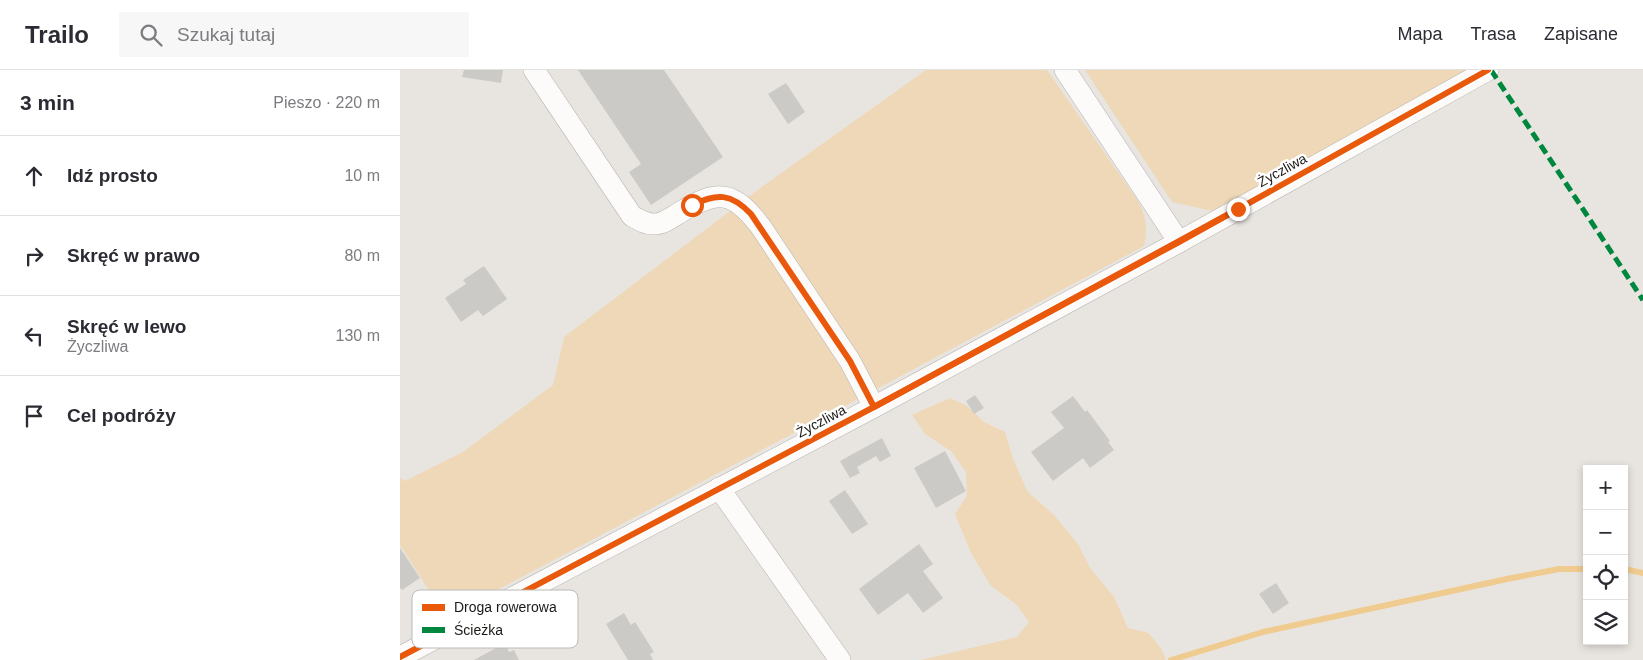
<!DOCTYPE html>
<html lang="pl">
<meta charset="utf-8">
<style>
:root{--surface:#fff;--page:#f7f7f7;--text:#2b2b33;--muted:#7c7c81;--line:#e1e1e2}
body{margin:0;font-family:Arial,sans-serif;background:var(--page);color:var(--text)}
.controls{position:absolute;right:15px;bottom:15px;display:grid;overflow:hidden;border-radius:0px;box-shadow:0 2px 8px #0003}
.controls button{width:45px;height:45px;display:grid;place-items:center;padding:0;border:0;border-bottom:1px solid var(--line);background:var(--surface);color:var(--text);font:25px sans-serif}
.stop{position:absolute;width:15px;height:15px;margin:-11px;border:4px solid #ea580c;border-radius:50%;background:#fff}
.stop.end{background:#ea580c;border-color:#fff;box-shadow:0 1px 5px #0008}
.list{margin:0;padding:0;list-style:none}
h2{display:flex;justify-content:space-between;align-items:center;height:65px;margin:0;padding:0 20px;font-size:21px}
h2 small{font-size:16px;font-weight:400;color:var(--muted)}
.list li{display:grid;grid-template-columns:32px 1fr auto;gap:15px;align-items:center;box-sizing:border-box;height:80px;padding:0 20px;border-top:1px solid var(--line)}
.list b{display:block;font-size:19px;white-space:nowrap}
.list p{margin:0;font-size:16px;white-space:nowrap;color:var(--muted)}
.list em{font-size:16px;font-style:normal;color:var(--muted)}
.icon{flex:none;width:28px;height:28px;fill:none;stroke:currentColor;stroke-width:2;stroke-linecap:round;stroke-linejoin:round}
.map{position:relative;flex:none;width:1243px;height:590px;overflow:hidden}
header{display:flex;align-items:center;gap:30px;box-sizing:border-box;height:70px;padding:0 25px;background:var(--surface);border-bottom:1px solid var(--line)}
header strong{font-size:24px}
nav{display:flex;gap:28px;margin-inline-start:auto;font-size:18px}
.search{width:350px;height:45px;background:var(--page);display:flex;align-items:center;gap:12px;box-sizing:border-box;padding:0 18px;border-radius:0px;color:var(--muted);font-size:19px}
main{display:flex}
aside{flex:1;background:var(--surface)}
.map>svg:first-child{display:block}
.green{fill:#eed8b7}
.lines{fill:none;stroke-linecap:round;stroke-linejoin:round}
.stream{stroke:#f0cb8f;stroke-width:6}
.building{fill:#cccac7}
.minor-casing{stroke:#b6b4b0;stroke-width:22}
.minor{stroke:#fcfbfa;stroke-width:21}
.quiet{stroke:#00873e;stroke-width:5;stroke-dasharray:10 5;stroke-linecap:butt}
.cycleway-casing{stroke:#fff;stroke-width:9}
.cycleway{stroke:#e8590c;stroke-width:6}
.route{stroke:#ea580c;stroke-width:6}
.labels{text-anchor:middle;stroke-width:5;stroke-linejoin:round;paint-order:stroke}
.street-label{font-size:14px;fill:#1b1916;stroke:#fff}
.key{fill:#fff;stroke:#bbbab9;stroke-width:1}
.key-label{font-size:14px;fill:#1b1916}
</style>
<header>
<strong>Trailo</strong>
<div class="search"><svg class="icon" aria-label="search" viewBox="0 0 24 24"><circle cx="10" cy="10" r="6"/><path d="M15 15l6 6"/></svg>Szukaj tutaj</div>
<nav><a>Mapa</a><a>Trasa</a><a>Zapisane</a></nav>
</header>
<main>
<aside>
<h2>3 min<small>Pieszo · 220 m</small></h2>
<ul class="list">
<li><svg class="icon" aria-label="ahead" viewBox="0 0 24 24"><path d="M12 20V5M6 11l6-6 6 6"/></svg><div><b>Idź prosto</b></div><em>10 m</em></li>
<li><svg class="icon" aria-label="right" viewBox="0 0 24 24"><path d="M7 20v-9h11M14 6l5 5-5 5"/></svg><div><b>Skręć w prawo</b></div><em>80 m</em></li>
<li><svg class="icon" aria-label="left" viewBox="0 0 24 24"><path d="M17 20v-9H6M10 6l-5 5 5 5"/></svg><div><b>Skręć w lewo</b><p>Życzliwa</p></div><em>130 m</em></li>
<li><svg class="icon" aria-label="arrive" viewBox="0 0 24 24"><path d="M6 21V4h12l-3 4 3 4H6"/></svg><div><b>Cel podróży</b></div></li>
</ul>
</aside>
<div class="map">
<svg width="1243" height="590" viewBox="0 0 1243 590">
<rect width="100%" height="100%" fill="#e8e5e0"/>
<g class="green">
<path d="M526 0H647L738 131C746 146 748 159 744 176L441 338 46 547 0 475V408L5 411 63 382 153 315 164 267 363 116Z"/>
<path d="M685 0H1066L817 142 772 132Z"/>
<path d="M550 328 567 336 584 352 605 362 612 386 627 421 654 445 678 474 690 498 714 527 728 558 749 563 762 580 766 590H521L617 567 629 552 616 534 591 516 571 483 555 444 567 426 566 402 551 381 525 364 512 345Z"/>
</g>
<g class="lines">
<g class="stream">
<path d="M1224 499 1243 503"/>
<path d="M771 590 863 562 1107 509 1159 499H1187"/>
</g>
</g>
<g class="building">
<path d="M64 0H103L101 13 62 7Z"/>
<path d="M178 0H264L323 87 251 135 229 102 241 94Z"/>
<path d="M386 13 405 42 388 54 368 24Z"/>
<path d="M84 196 107 229 83 246 78 240 61 252 45 228 66 214 63 210Z"/>
<path d="M575 325 584 338 574 344 566 331Z"/>
<path d="M673 326 685 342 687 340 710 371 708 372 714 380 690 398 683 388 653 411 631 382 664 358 651 342Z"/>
<path d="M482 368 491 386 480 392 476 386 457 397 460 403 450 408 440 391Z"/>
<path d="M545 381 566 421 536 438 514 398Z"/>
<path d="M445 420 468 454 452 464 429 431Z"/>
<path d="M519 474 533 494 523 501 543 528 523 543 508 523 478 545 459 519Z"/>
<path d="M0 478 20 508 2 520 0 518Z"/>
<path d="M876 513 889 533 873 544 859 524Z"/>
<path d="M224 543 231 555 235 552 254 582 250 584 253 590H228L206 554Z"/>
<path d="M105 573 109 582 114 580 119 590H74Z"/>
</g>
<g class="lines">
<g class="minor-casing">
<g id="minor">
<path d="M134 0 232 146C239 150 245 154 254 154 263 154 271 148 279 143 318 119 333 120 361 157L450 291 474 337"/>
<path d="M665 0 779 172"/>
<path d="M319 418 440 590"/>
<path d="M0 587 474 337 779 172 1088 0"/>
</g>
</g>
<use href="#minor" class="minor"/>
<path class="quiet" d="M1091 0 1243 230"/>
<g class="cycleway-casing">
<path id="cycleway" d="M0 587 474 337 779 172 1088 0"/>
</g>
<use href="#cycleway" class="cycleway"/>
</g>
<g class="lines">
<path class="route" d="M292 135C317 123 331 123 351 144L450 291 474 337 838 139"/>
</g>
<g class="labels">
<g class="street-label">
<text transform="translate(882 100) rotate(-29)" y="5">Życzliwa</text>
<text transform="translate(421 351) rotate(-28)" y="5">Życzliwa</text>
</g>
</g>
<rect x="12" y="520" width="166" height="58" rx="8" class="key"/>
<rect x="22" y="534" width="23" height="7" fill="#e8590c"/>
<rect x="22" y="557" width="23" height="6" fill="#00873e"/>
<g class="key-label">
<text x="54" y="542">Droga rowerowa</text>
<text x="54" y="565">Ścieżka</text>
</g>
</svg>
<div class="controls">
<button>+</button>
<button>−</button>
<button><svg class="icon" aria-label="locate" viewBox="0 0 24 24"><circle cx="12" cy="12" r="6"/><path d="M12 2v4M12 18v4M2 12h4M18 12h4"/></svg></button>
<button><svg class="icon" aria-label="layers" viewBox="0 0 24 24"><path d="M12 4l9 5-9 5-9-5zM3 14l9 5 9-5"/></svg></button>
</div>
<div class="stop" style="left:292px;top:135px"></div>
<div class="stop end" style="left:838px;top:139px"></div>
</div>
</main>
